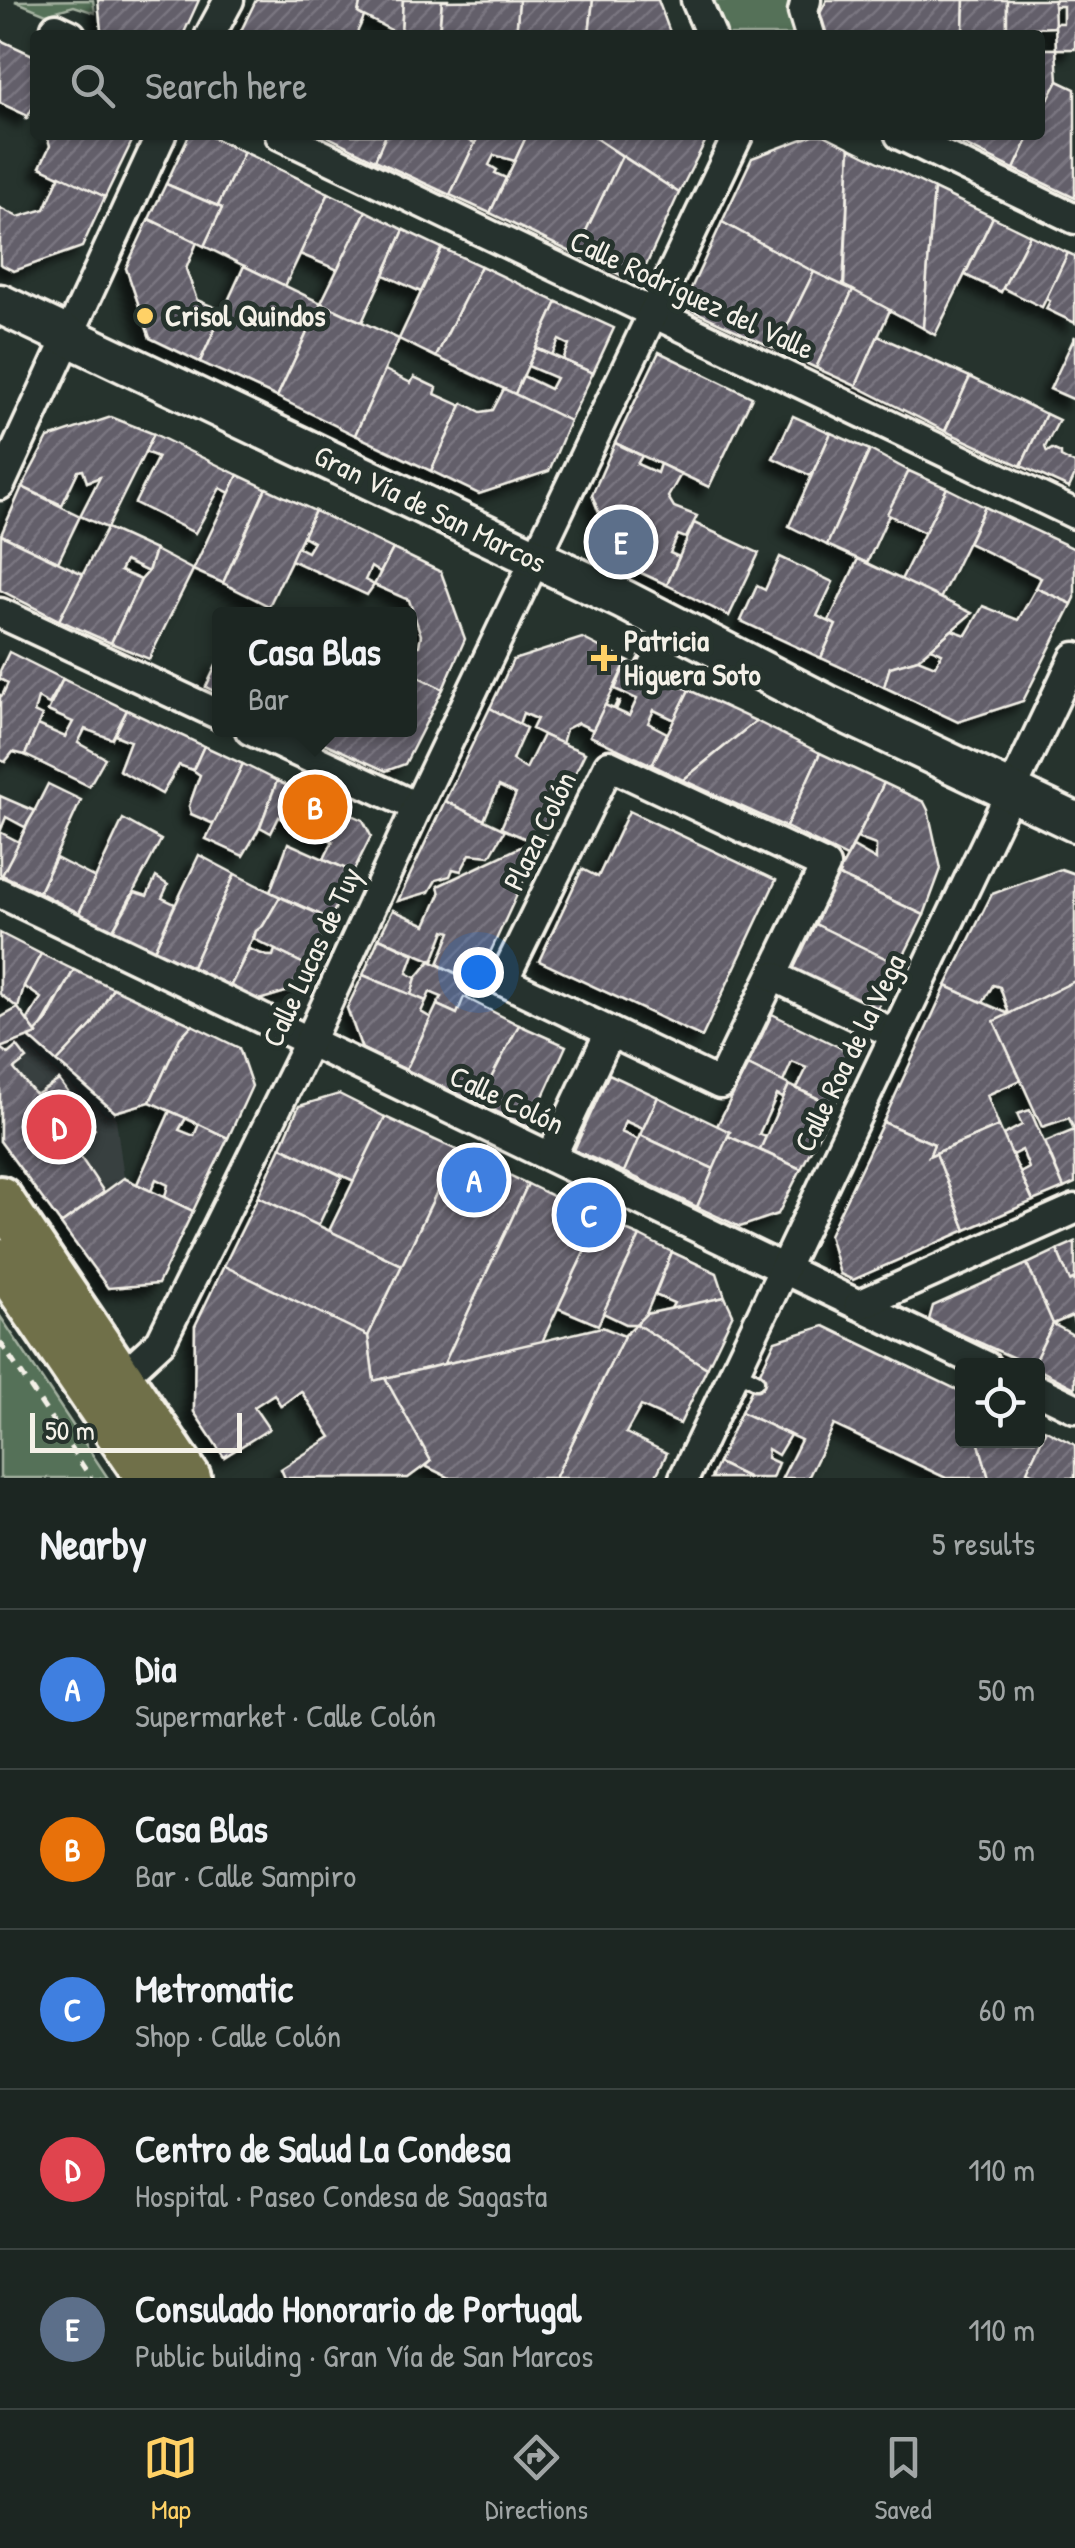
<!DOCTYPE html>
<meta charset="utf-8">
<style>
:root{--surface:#1c2622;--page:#29322f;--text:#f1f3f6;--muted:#a0a5a5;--line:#3a4340;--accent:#ffd166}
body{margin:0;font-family:"Patrick Hand",sans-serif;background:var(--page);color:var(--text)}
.controls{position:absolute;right:30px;bottom:30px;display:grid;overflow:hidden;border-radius:10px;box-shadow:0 2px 8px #0004}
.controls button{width:90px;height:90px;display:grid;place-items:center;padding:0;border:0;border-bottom:2px solid var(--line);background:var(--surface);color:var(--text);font:50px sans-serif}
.scale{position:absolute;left:30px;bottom:25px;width:212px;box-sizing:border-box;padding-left:10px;border:5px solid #f4f1e8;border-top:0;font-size:28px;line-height:35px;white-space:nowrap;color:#f4f1e8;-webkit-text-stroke:8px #26332d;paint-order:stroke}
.you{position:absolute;left:478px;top:972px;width:35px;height:35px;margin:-25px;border:8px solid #fff;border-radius:50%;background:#1a73e8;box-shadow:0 0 0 15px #1a73e833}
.badge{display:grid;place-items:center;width:65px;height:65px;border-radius:50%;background:var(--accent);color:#fff;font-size:32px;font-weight:700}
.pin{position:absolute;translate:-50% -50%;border:5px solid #fff;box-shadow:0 2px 10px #0006}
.popup{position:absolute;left:212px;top:607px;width:205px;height:130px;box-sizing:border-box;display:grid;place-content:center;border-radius:10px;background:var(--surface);filter:drop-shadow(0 2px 8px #0005);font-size:32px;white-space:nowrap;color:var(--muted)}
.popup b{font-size:38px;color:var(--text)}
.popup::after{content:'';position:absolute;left:50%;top:100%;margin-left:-20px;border:20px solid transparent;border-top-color:var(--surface)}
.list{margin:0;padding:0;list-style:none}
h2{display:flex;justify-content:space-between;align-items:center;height:130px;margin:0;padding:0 40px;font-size:42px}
h2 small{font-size:32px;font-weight:400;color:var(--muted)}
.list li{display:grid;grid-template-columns:65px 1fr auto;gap:30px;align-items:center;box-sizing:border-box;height:160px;padding:0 40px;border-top:2px solid var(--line)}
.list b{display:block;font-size:38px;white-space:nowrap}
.list p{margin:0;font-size:32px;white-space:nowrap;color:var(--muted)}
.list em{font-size:32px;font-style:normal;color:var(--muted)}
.icon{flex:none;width:55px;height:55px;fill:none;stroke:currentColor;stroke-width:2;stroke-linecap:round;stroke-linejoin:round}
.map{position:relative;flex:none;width:1075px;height:1478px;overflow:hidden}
.search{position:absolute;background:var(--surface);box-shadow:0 2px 8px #0004;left:30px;right:30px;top:30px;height:110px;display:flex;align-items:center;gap:25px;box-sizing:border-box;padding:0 35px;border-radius:10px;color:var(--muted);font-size:38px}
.sheet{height:930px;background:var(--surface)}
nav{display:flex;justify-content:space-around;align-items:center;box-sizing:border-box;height:140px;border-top:2px solid var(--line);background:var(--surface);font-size:28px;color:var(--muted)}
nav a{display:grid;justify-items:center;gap:5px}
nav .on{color:var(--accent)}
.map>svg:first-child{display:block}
.built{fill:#384040}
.green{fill:#557158;stroke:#a4b1a0;stroke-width:2.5}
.building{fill:url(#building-hatch);stroke:#f4f1e8;stroke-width:2.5;filter:url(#shadow)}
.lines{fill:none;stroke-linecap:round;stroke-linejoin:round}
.lane-casing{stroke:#f4f1e8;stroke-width:21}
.street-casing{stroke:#f4f1e8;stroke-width:35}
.secondary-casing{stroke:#f4f1e8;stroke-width:45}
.primary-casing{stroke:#f4f1e8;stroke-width:50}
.path{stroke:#f4f1e8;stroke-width:5;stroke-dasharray:10 8;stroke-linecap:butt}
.lane{stroke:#26332d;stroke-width:14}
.street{stroke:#26332d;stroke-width:28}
.secondary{stroke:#26332d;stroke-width:38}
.primary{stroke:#70704a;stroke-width:42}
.poi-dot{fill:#ffd166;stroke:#26332d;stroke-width:4}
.labels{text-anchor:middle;stroke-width:10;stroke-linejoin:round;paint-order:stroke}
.street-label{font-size:30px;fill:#f4f1e8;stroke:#26332d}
.poi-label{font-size:30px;font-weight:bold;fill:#f4f1e8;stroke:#26332d;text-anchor:start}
</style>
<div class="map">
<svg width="1075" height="1478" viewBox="0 0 1075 1478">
<defs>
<pattern id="building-hatch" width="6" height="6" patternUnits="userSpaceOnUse" patternTransform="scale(2.5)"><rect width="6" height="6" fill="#635f6b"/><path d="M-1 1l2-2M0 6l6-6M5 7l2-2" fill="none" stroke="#7a7680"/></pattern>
<filter id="shadow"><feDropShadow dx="-9" dy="9" stdDeviation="5" flood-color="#0009"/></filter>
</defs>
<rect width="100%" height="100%" fill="#26332d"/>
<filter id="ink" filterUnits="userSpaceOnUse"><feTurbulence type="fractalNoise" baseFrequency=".01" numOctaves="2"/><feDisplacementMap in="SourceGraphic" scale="20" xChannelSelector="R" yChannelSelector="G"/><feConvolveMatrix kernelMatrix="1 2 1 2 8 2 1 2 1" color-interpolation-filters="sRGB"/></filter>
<g filter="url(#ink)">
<path class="built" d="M30 1038 115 1112 124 1178 61 1224 0 1141V1048Z"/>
<g class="green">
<path d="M93 0 95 13 74 6 46 14 15 1Z"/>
<path d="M711 0H794L793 35H723Z"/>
<path d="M0 1316 108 1478H0Z"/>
</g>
<g class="building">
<path d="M98 0H199L183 35H111L101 30Z"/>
<path d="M256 0H361L358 13 364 17 356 35H239Z"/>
<path d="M361 0H403L401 35 358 13Z"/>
<path d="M403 0H449L442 1 439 30H416V35H401Z"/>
<path d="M519 0H593L589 35H516Z"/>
<path d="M519 0 516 35H439L442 1Z"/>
<path d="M593 0H658L671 35H589Z"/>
<path d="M827 0H964L963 35H827L817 32V19Z"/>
<path d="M964 0H1007V35L963 33Z"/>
<path d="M1007 0H1054L1055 27 1033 28V35H1007Z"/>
<path d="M1054 0H1075V49H1056L1055 23H1063V6H1054Z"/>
<path d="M0 40 35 56V103L26 120V115L0 103Z"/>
<path d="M1040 49H1056L1058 81 1040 115Z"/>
<path d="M1058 81 1075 89V198L1014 169 1030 135H1040V115Z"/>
<path d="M47 135H135L105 197 40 167 50 146Z"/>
<path d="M189 135H207L244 152 218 206 166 184Z"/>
<path d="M325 135H386L375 160Z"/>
<path d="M386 135H457L475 143 450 195 375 160Z"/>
<path d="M479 135H527L515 161 494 155 489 165 497 170 495 173 506 178 490 213 450 195Z"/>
<path d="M527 135H591L622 156 575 254 490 213Z"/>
<path d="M591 135H707L708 136 679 193Z"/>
<path d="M813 135H824L850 148 843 288 722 222 752 158Z"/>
<path d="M965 135H1030L1014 169 961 143Z"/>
<path d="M850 148 934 189 923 328 844 286Z"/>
<path d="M244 152 329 193 285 286 204 246 222 208 218 206Z"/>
<path d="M622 156 679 193 638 283 575 254Z"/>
<path d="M60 175 105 197 82 247 14 271 0 264V208L18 217 45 209Z"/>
<path d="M166 184 222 208 204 246 149 219Z"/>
<path d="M934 189 993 217 935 335 923 328Z"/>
<path d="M329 193 366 211 338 270 300 254Z"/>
<path d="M366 211 404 230 362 322 321 303Z"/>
<path d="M993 217 1030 235 1001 292 965 275Z"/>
<path d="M149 219 197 242 186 269 197 300 223 311 200 362 150 338 126 268Z"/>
<path d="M722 222 814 272 776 349 683 306Z"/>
<path d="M404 230 442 248 421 292 384 275Z"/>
<path d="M1030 235 1068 253 1042 307 1003 288Z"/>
<path d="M442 248 481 266 436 357 399 339Z"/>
<path d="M1068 253 1075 256V323L1046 309 1050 301 1046 299Z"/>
<path d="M244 266 321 303 277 397 200 362Z"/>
<path d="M481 266 557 302 515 394 436 357Z"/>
<path d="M814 272 853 290 816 368 776 349Z"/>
<path d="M853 290 890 310 856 386 816 368Z"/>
<path d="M557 302 614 328 593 373 563 360 569 345 559 340 552 355 536 348Z"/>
<path d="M321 303 399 339 355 435 277 397Z"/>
<path d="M878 336 970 377 945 431 856 386Z"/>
<path d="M1075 336V400L1050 389Z"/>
<path d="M536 348 593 373 570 421 515 394 523 376 550 389 556 378 528 366Z"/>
<path d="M659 352 752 397 709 487 615 443Z"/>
<path d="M385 370 411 383 414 377 437 388 435 394 462 406 431 471 355 435Z"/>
<path d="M970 377 1046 414 1021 466 945 431Z"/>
<path d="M504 389 570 421 549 471 479 494 431 471 463 403 481 412 493 410Z"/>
<path d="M1046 414 1059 420 1045 447 1047 452 1052 449 1061 453V457L1075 464V475L1069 488 1021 466Z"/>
<path d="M793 416 831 433 811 476 773 458Z"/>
<path d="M111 417 154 434 107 528 80 516 100 477 87 482 83 470 78 471 62 505 22 487 48 438Z"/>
<path d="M831 433 870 450 827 545 789 526Z"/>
<path d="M154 434 238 475 230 493 220 488 195 533 135 503 158 457 145 452Z"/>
<path d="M615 443 642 456 637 464 657 473 660 464 681 474 668 497 674 507 697 516 686 538 678 535 670 553 679 557 667 585 618 562 592 495Z"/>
<path d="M870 450 909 471 867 563 827 545Z"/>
<path d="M909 471 947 488 925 533 887 514Z"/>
<path d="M238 475 266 488 223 583 193 570Z"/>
<path d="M22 487 80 516 58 562 1 535Z"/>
<path d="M266 488 315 511 269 606 223 583Z"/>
<path d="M947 488 985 507 940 599 901 580Z"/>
<path d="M985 507 1075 549V598L1072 604 1036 588 1041 578 968 543Z"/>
<path d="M315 511 393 549 380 573 371 567 365 580 374 585 367 595 291 560 297 547 307 552 313 542 303 536Z"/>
<path d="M694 523 759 553 729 616 667 585Z"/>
<path d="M107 528 155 550 148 572 125 561 120 571 141 580 111 643 59 620Z"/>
<path d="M1 535 83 574 59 620 0 590Z"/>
<path d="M393 549 441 572 465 639 443 689 410 673V656L413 647 419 646 421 635 409 600 374 585Z"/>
<path d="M155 550 193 570 149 659 111 643 141 580 148 572Z"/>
<path d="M780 557 833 582 817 616 836 625 821 658 741 621 757 586 765 590Z"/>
<path d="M858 559 972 613 918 659 890 667 884 687 821 658 836 625 829 621Z"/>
<path d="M1036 588 1072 604 1023 701 958 722 884 687 890 667 918 659 935 666 942 653 931 648 952 630 966 635 983 606 1018 620Z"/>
<path d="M582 638 627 661 593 730 578 723 566 729 562 744 532 729 537 719 523 713 519 724 490 708 513 660Z"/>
<path d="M9 652 63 679 49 704 38 698 34 712 42 716 25 755 13 752 5 762 0 760V695L2 696 8 683 0 679V671Z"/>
<path d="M220 657V694L206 687Z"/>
<path d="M627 661 689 690 675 720 654 710 648 723 667 733 652 765 590 736 605 705 629 716 637 699 615 689Z"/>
<path d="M410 673 443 689 405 764 386 771 304 734 306 730H410Z"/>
<path d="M63 679 127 710 112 739 85 729 78 743 105 758 89 786 25 755 38 725 65 737 73 722 48 711Z"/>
<path d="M689 690 756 721 683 780 652 765Z"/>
<path d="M490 708 526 728 512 760 526 769 543 735 585 753 540 845 501 828 516 794 499 786 484 820 445 801Z"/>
<path d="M127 710 204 746 193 770 179 765 162 794 119 770 130 741 115 735Z"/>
<path d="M756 721 820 753 786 827 683 780Z"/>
<path d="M204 746 243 764 214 824 191 814 189 806 200 775 193 770Z"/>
<path d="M820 753 884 783 847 857 786 827Z"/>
<path d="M243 764 277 781 260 827 243 856 206 839Z"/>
<path d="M277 781 325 803 312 832 279 817 271 833 260 827Z"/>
<path d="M884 783 924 802 928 810 941 869 924 915 837 875 853 847 876 860V845L857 838Z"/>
<path d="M48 784 81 800 39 892 2 875Z"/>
<path d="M0 796 35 811 25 827 6 817 0 832 19 842 2 875 0 874Z"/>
<path d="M445 801 505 830 490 856 470 854 461 871 453 869 450 876 436 880 429 892 398 901Z"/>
<path d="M325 803 363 820 371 836 353 872 324 859 333 841 312 832Z"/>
<path d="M629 811 776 880 702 1037 539 961 582 869 598 877Z"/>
<path d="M123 819 161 840 113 930 79 913Z"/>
<path d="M531 842 540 845 476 983 438 964 451 932 445 930 433 961 379 938 393 910 426 925 440 894 438 886Z"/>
<path d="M288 843 353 872 330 919 270 892Z"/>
<path d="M199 855 235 874 192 967 154 950Z"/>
<path d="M56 858 95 878 79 913 39 892Z"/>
<path d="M1061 869 1075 874V981L1009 1014 1000 987 993 985 983 1003 946 986 992 894Z"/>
<path d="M235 874 280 897 263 926 256 931 230 987 192 967Z"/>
<path d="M837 875 924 915 899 965 815 924Z"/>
<path d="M156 877 168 885 162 898 175 904 154 950 113 930 135 892 147 896Z"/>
<path d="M280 897 330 919 310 967 254 939 256 931 263 926Z"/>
<path d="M815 924 899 965 876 1011 792 970Z"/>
<path d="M0 933 41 954 24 986 18 1008 0 994Z"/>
<path d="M379 938 414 954 407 973 416 978 411 995 363 975Z"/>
<path d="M249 949 267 956H273L275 950 310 967 299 988 259 1000 230 987Z"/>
<path d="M41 954 74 970 37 1034 27 1021 41 998 24 986Z"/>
<path d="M430 961 476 983 457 1014 437 1005 442 997 430 992 426 1001 411 995 416 978Z"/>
<path d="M74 970 113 988 92 1025 57 1062 30 1038 47 1020Z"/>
<path d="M363 975 426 1001 421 1012 431 1018 406 1070 362 1049 347 1008Z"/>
<path d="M1075 981V1132L1069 1118 1042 1127 994 1021Z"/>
<path d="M946 986 1009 1014 994 1021 1021 1080 987 1095 999 1126 929 1156 934 1144 883 1122Z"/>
<path d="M113 988 192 1025 180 1038 150 1102 115 1112 57 1062 92 1025Z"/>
<path d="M464 997 519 1025 478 1103 406 1070 437 1005 457 1014Z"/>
<path d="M18 1008 37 1034 0 1048V1018Z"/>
<path d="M772 1014 857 1056 834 1106 797 1088 807 1068 792 1062 783 1082 748 1065Z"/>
<path d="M192 1025 239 1048 252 1086 228 1138 150 1102 180 1038Z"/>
<path d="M519 1025 566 1046 529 1127 478 1103Z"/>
<path d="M17 1046 27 1059 14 1069 36 1095 59 1080 95 1129 71 1143 104 1192 61 1224 0 1141V1048L8 1054Z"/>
<path d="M748 1065 789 1085 783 1098 777 1095 759 1134 766 1137 760 1150 728 1136 730 1132 717 1126Z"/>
<path d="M609 1074 658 1097 643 1129 625 1121 621 1132 639 1140 624 1172 574 1150Z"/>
<path d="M789 1085 834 1106 801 1169 760 1150Z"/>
<path d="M339 1094 385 1117 354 1181 281 1147 299 1106Z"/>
<path d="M658 1097 730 1132 714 1169 640 1135Z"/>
<path d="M1030 1110 1064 1188 1033 1201 1020 1173 1029 1168 1022 1150 1012 1155 1003 1135 1022 1125 1017 1114Z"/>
<path d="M170 1111 186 1118 179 1130 194 1136 199 1124 228 1138 193 1211 165 1197 168 1185 156 1179 151 1191 137 1184Z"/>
<path d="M385 1117 457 1150 402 1265 329 1231Z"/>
<path d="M883 1122 934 1144 929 1156 936 1153 966 1230 853 1280 840 1274 829 1235Z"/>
<path d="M999 1126 1033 1201 966 1230 936 1153Z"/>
<path d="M1074 1130 1075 1183 1064 1188 1045 1142Z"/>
<path d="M640 1135 714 1169 697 1207 624 1172Z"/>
<path d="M728 1136 801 1169 778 1214 740 1227 697 1207Z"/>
<path d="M281 1147 342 1176 318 1226 258 1197Z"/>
<path d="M457 1150 528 1184 444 1364 374 1381 368 1336Z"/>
<path d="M124 1178 193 1211 158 1284 108 1288 61 1224Z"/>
<path d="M528 1184 600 1219 542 1342 444 1364Z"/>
<path d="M258 1197 402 1265 368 1336 224 1266Z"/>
<path d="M600 1219 640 1236 598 1325 558 1308Z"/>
<path d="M640 1236 672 1252 646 1314 636 1324H626L603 1313Z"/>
<path d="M1075 1242V1282L1073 1279 1070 1281 1057 1250Z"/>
<path d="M1057 1250 1070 1281 1073 1279 1075 1282V1327L1072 1316 1053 1324 1027 1264Z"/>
<path d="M672 1252 717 1273 725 1297 670 1310 674 1303 655 1295Z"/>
<path d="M1027 1264 1053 1324 1032 1366 929 1320 933 1306Z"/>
<path d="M224 1266 368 1336 374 1381 385 1378 431 1461 408 1478H285L281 1469 331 1437 301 1391 281 1406 274 1394 254 1407 269 1429 224 1457 194 1412 195 1326Z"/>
<path d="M725 1297 733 1314 707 1368 636 1324 646 1314Z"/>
<path d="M636 1324 707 1368 680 1424 641 1406 626 1433 667 1453 655 1478H555L624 1336Z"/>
<path d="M1053 1324 1075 1336V1388L1032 1366Z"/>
<path d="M824 1326 962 1392V1440H978L989 1478H946L834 1425 808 1478H782L801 1440 741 1412 775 1341Z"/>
<path d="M602 1327 624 1336 555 1478H450L425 1466 431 1461 385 1378Z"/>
<path d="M741 1412 790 1435 778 1455 768 1449 767 1458 778 1463 772 1478H749L718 1463Z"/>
<path d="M1038 1427 1046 1430 1025 1478H989L978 1440H1038Z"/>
<path d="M1046 1430 1075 1445V1478H1043L1027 1471Z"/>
<path d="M718 1463 749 1478H711Z"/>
</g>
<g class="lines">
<g class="lane-casing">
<path id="lane" d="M735 1370 756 1381"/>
</g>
<g class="street-casing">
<g id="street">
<path d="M696 0 711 35"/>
<path d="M806 0 803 12 810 35"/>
<path d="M56 28 71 35"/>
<path d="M210 35 229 0"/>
<path d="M280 135 1075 514"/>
<path d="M900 135 1075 219"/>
<path d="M0 485 161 135"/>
<path d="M0 613 220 715"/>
<path d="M250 730 417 807"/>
<path d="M609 765 825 866 720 1084 503 981Z"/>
<path d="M0 893 986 1366"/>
<path d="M773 976 895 1034"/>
<path d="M551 1157 610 1032"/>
<path d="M859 1305 1075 1209"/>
<path d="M115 1388 122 1377 161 1341 309 1042 417 807 738 135"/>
<path d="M1038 1390 1075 1408"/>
<path d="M684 1478 1075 657"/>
</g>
</g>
<g class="secondary-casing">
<path id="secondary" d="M0 304 624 600 826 704 1075 822"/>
</g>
<g class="primary-casing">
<g id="primary">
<path d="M0 1198 189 1478"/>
<path d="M0 1261 148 1478"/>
</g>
</g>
<g class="path">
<path d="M636 665 644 650"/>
<path d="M615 709 623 692"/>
<path d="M0 1342 91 1478"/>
</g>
<use href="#lane" class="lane"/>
<use href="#street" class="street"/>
<use href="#secondary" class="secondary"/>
<use href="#primary" class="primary"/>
</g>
</g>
<g class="poi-dot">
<circle cx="145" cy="316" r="10"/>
<path d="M599 643h10v10h10v10h-10v10h-10v-10h-10v-10h10z"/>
</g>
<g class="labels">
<g class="street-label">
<text transform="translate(692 295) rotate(25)" y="10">Calle Rodríguez del Valle</text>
<text transform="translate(430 509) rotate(26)" y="10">Gran Vía de San Marcos</text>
<text transform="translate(540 831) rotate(-64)" y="10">Plaza Colón</text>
<text transform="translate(312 957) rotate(-65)" y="10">Calle Lucas de Tuy</text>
<text transform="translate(850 1053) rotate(-64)" y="10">Calle Roa de la Vega</text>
<text transform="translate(507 1100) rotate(25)" y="10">Calle Colón</text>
</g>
<g class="poi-label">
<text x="165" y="326">Crisol Quindos</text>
<text x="624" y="651">Patricia<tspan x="624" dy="34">Higuera Soto</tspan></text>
</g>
</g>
</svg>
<div class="controls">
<button><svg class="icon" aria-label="locate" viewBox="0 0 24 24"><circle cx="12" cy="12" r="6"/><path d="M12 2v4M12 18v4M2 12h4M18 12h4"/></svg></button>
</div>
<div class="scale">50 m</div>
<div class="you"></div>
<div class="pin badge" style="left:474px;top:1180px;background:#3f7fe0">A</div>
<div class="pin badge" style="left:315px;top:807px;background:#e8710a">B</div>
<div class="popup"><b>Casa Blas</b>Bar</div>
<div class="pin badge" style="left:589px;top:1215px;background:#3f7fe0">C</div>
<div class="pin badge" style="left:59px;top:1127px;background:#e0444e">D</div>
<div class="pin badge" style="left:621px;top:542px;background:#5c6f8a">E</div>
<div class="search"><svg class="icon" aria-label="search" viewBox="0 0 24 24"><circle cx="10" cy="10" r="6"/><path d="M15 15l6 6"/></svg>Search here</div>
</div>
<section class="sheet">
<h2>Nearby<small>5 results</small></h2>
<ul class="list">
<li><span class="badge" style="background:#3f7fe0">A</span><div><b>Dia</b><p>Supermarket · Calle Colón</p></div><em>50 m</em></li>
<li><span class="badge" style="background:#e8710a">B</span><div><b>Casa Blas</b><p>Bar · Calle Sampiro</p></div><em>50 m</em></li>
<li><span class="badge" style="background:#3f7fe0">C</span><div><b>Metromatic</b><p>Shop · Calle Colón</p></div><em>60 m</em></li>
<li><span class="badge" style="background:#e0444e">D</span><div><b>Centro de Salud La Condesa</b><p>Hospital · Paseo Condesa de Sagasta</p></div><em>110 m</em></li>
<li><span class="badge" style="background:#5c6f8a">E</span><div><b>Consulado Honorario de Portugal</b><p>Public building · Gran Vía de San Marcos</p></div><em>110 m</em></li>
</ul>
</section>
<nav>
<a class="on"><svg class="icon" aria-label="map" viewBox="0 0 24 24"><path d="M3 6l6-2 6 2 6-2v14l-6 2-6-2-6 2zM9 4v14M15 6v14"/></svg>Map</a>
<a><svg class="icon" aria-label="directions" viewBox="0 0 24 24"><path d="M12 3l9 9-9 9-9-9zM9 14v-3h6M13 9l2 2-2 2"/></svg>Directions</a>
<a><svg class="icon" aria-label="saved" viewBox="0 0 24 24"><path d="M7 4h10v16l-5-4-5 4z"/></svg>Saved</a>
</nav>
